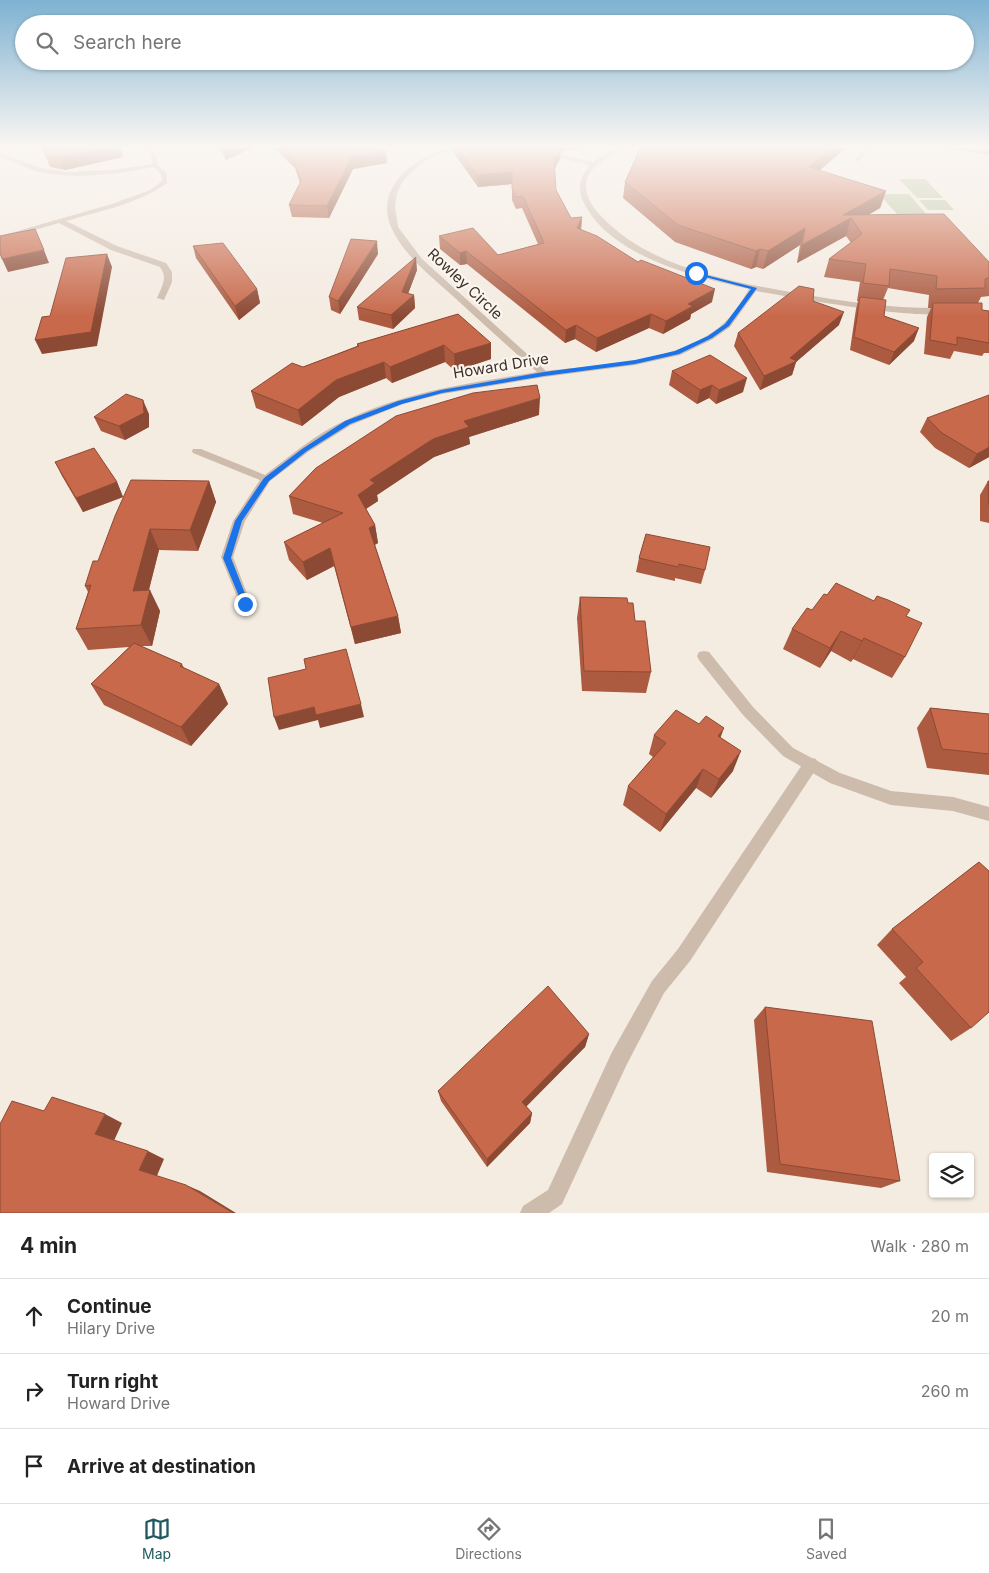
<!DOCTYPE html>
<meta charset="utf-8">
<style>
:root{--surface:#fff;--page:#f2f2f2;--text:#222;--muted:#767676;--line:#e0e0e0;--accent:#1f5a5e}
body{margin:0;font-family:Inter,sans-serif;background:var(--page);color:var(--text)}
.controls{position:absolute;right:15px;bottom:15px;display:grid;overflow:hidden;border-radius:5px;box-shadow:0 1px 4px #0004}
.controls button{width:45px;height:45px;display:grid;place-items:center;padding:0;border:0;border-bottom:1px solid var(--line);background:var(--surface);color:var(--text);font:25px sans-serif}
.stop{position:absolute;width:15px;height:15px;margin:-11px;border:4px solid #1a73e8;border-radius:50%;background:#fff}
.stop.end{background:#1a73e8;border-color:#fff;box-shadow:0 1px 5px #0008}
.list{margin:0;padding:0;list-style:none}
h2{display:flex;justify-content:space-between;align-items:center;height:65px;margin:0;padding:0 20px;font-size:21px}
h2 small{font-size:16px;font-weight:400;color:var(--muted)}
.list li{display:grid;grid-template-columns:32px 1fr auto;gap:15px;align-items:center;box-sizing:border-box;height:75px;padding:0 20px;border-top:1px solid var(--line)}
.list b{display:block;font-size:19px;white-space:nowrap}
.list p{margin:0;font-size:16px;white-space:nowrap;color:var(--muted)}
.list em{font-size:16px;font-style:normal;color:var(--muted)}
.icon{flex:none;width:28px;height:28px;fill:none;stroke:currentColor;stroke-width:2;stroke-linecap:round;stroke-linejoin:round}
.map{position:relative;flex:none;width:989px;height:1213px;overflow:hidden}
.search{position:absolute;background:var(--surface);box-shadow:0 1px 4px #0004;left:15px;right:15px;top:15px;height:55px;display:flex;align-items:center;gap:12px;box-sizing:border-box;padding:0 18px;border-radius:28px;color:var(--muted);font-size:19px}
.sheet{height:290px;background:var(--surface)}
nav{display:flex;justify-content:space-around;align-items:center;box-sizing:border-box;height:70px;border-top:1px solid var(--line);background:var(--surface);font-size:14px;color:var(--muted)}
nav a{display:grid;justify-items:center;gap:2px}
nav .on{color:var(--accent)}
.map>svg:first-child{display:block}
.green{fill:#b8c4a0}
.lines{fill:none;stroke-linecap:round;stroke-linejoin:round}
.lane{fill:#cdbbac;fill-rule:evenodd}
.street{fill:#cdbbac;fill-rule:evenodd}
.secondary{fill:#a18a7d;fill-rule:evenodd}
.wall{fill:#ac5a40}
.shaded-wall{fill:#8c4a34}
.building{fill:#c8694b;stroke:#8c4a34}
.route{fill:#1a73e8}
.labels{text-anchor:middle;stroke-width:4.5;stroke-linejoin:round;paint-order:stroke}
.far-street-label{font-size:15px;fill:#3b302b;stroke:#fbf5ee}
</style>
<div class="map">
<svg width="989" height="1213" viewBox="0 0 989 1213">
<rect width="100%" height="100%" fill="#f4ebe1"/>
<g class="green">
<path d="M899 179H925L943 198H917Z"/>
<path d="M879 194H909L926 214H897Z"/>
<path d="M919 200H945L954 210H928Z"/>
</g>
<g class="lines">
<g class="lane">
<path d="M866 147H872L859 161H855V159Z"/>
<path d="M811 758 816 759 818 764 816 769 690 961 664 993 626 1066 562 1204 549 1213H520L523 1206 548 1190 612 1052 652 981 678 949 806 759Z"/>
</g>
<g class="street">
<path d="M142 147H148L157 156 158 165 167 174V183C138 204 100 211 66 221L117 246 166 263 172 272V282L164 300 157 298C162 287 168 277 160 267L111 250 59 223 0 240V236L112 204 150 190 162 181 161 174 154 167C116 174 78 180 40 172 26 169 14 161 0 157V153L41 168 69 172 113 170 152 164 151 156Z"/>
<path d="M451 147H460L432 157 420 164 402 182 397 193 395 207 398 227 422 259 546 371C602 364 681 363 724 323 734 314 742 301 749 289 696 277 615 258 586 207 577 191 578 179 590 165L516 147H526L593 162 616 147H623C612 158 593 162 587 179 583 193 592 207 601 216 650 268 729 281 796 293 846 302 896 309 947 308L951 311C934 324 784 296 756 291L730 327 713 339 680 355 635 365 544 377 442 394 403 404 351 425 308 452 270 481 245 521 233 557 251 604 249 607H241L221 557 233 521 260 480 193 453 192 451 193 449H201L265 475C290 456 316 434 344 421 405 391 471 383 537 372 510 348 482 323 455 298 432 277 404 256 391 227 374 186 416 156 451 147Z"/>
<path d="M704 651 709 652 753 707 793 748 840 773 891 791 953 797 989 807V821L953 811 891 805 830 783 783 756 743 715 699 660 697 656 699 652Z"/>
</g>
<path class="secondary" d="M939 147H955L989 151V155Z"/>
</g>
<g class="wall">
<path d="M42 147H120L123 157 65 170 50 167Z"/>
<path d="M218 147H254L226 160Z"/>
<path d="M273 147H380L386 152 387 163 353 169 329 218 292 217 289 205 300 183 295 168Z"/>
<path d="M452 147H580L574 150 566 148 563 153H560V159L555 169 556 190 571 218 582 217 581 229 638 262 712 302 691 314 690 319 663 334 649 328 596 352 575 339 565 343 467 264 460 265 440 249 439 236 498 255 538 244 522 208 516 209 512 200V184L478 187 453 152Z"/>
<path d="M819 171 886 191 880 208 868 215 989 262V296L981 297 978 303 982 310 989 311V353H984L982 356 954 351 950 359 924 354 927 317 931 308H928L929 295 888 288 883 300 884 316 914 341 889 365 850 350 856 309 858 301H857L860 282 824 277 829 259 851 243 846 236 797 263 800 245 763 269 756 267 751 269 675 242 623 198 625 182Z"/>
<path d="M193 246 257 289 260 303 239 320 196 258Z"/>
<path d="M378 254 340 314 331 310 329 297Z"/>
<path d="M417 270 408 294 414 295 415 308 393 329 359 320 357 307Z"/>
<path d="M813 301 839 325 796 362 792 375 760 390 734 346 738 333Z"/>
<path d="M458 314 491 359 455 371 445 362 392 383 386 378 339 397 302 426 256 408 251 391 303 367 357 346V344Z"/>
<path d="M672 371 743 392 716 404 709 398 697 404 669 385Z"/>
<path d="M149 414V427L125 440 101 431 94 417Z"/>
<path d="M539 415 469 437 470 444 434 457 377 495 378 501 366 509 375 525 378 543 375 545 398 616 401 633 355 644 334 566 307 580 289 560 284 542 323 523 293 514 289 496 316 468Z"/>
<path d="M927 418 989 457 969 468 935 448 920 432Z"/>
<path d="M55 462 117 482 123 497 83 512 62 476Z"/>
<path d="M209 481 216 502 198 551 159 550 149 590 160 611 152 646H141L182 664 184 668 219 684 228 704 191 746 104 705 91 684 129 647 88 650 76 629 88 592 85 586 98 561Z"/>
<path d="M988 481H989V523L980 521V495Z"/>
<path d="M646 534 705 570 701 584 675 578V581L636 572 639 558Z"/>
<path d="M580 597 628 603 635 621 651 672 646 693 582 691 577 618Z"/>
<path d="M812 610 907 616 905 657 892 678 853 659 851 662 831 651 820 668 783 649 792 629Z"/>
<path d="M930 708 989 714V775L927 768 917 728Z"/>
<path d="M654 735 720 738 733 771 711 798 696 788 660 832 623 805 628 786 653 757 649 754Z"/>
<path d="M979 862 971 1028 951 1041 899 983 906 977 877 945 892 929Z"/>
<path d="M765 1007 900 1181 881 1188 767 1172 754 1020Z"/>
<path d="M589 1034 585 1047 526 1106 532 1113 530 1123 487 1167 441 1101 438 1091Z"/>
</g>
<g class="shaded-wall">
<path d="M112 147H120L123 157 65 170 61 158Z"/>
<path d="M227 147H254L226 160 223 149Z"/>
<path d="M564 147H566L563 153Z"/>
<path d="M575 147H580L574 150Z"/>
<path d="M833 147H847L804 184 809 167Z"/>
<path d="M561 148 560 159 553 171 554 160Z"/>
<path d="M386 152 387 163 353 169 329 218 327 206 351 158Z"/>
<path d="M512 172V184L478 187 477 175Z"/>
<path d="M886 191 880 208 854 223 851 218 846 236 797 263 802 245 843 215Z"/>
<path d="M582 217 581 229 577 228Z"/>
<path d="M805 228 800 245 763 269 768 251Z"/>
<path d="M377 241 378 254 340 314 338 301Z"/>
<path d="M760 249 756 267 751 269 756 251Z"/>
<path d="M44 250 49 263 8 272 2 259Z"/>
<path d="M466 251 467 264 460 265V253Z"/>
<path d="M107 254 112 267 97 346 42 354 35 340Z"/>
<path d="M416 257 417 270 404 304 414 295 415 308 393 329 391 315 402 292Z"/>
<path d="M257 289 260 303 239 320 235 306Z"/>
<path d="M715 289 712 302 691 314 690 319 663 334 666 321 688 304Z"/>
<path d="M844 312 839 325 796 362 792 375 760 390 764 376 790 358Z"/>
<path d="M651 314 649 328 596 352 597 338Z"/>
<path d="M576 325 575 339 565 343 566 330Z"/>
<path d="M919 328 914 341 889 365 894 352Z"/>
<path d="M491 343V359L455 371 454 354Z"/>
<path d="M444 345 445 362 392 383 390 367Z"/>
<path d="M384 362 386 378 339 397 302 426 298 410 336 380Z"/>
<path d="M747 378 743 392 716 404 719 390Z"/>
<path d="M712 385 709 398 697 404 700 390Z"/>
<path d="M540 398 539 415 469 437 470 444 434 457 377 495 378 501 361 512 358 495 370 480 433 439 464 421Z"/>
<path d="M143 400 149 414V427L125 440 119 426Z"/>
<path d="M989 447V457L969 468 977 454Z"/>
<path d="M209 481 216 502 198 551 190 530Z"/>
<path d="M117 482 123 497 83 512 76 498Z"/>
<path d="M375 525 378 543 372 546 369 528Z"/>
<path d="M150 529 159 550 143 612 133 591Z"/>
<path d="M330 548 334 566 307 580 303 562Z"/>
<path d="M150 590 160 611 152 646 141 625Z"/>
<path d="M398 616 401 633 355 644 351 627Z"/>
<path d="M841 631 831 651 820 668 830 648Z"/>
<path d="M864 638 853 659 851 662 862 641Z"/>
<path d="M219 684 228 704 191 746 181 727Z"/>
<path d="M361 704 364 717 320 728 318 720 279 730 274 717 314 707Z"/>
<path d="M724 728 717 747 718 736Z"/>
<path d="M741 751 733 771 711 798 719 779Z"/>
<path d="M703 769 696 788 660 832 666 814Z"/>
<path d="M589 1034 585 1047 521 1112 522 1102Z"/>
<path d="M532 1113 530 1123 487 1167V1159Z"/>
<path d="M105 1114 122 1123 113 1143 95 1134Z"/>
<path d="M148 1151 164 1159 156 1178 139 1170Z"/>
<path d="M186 1185 200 1191 236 1213H233Z"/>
</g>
<g class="building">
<path d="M42 147H112L61 158 46 156Z"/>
<path d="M282 147H380L386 152 351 158 327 206 289 205 301 181 293 157Z"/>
<path d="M457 147H555L561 148 554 160 556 190 571 218 582 217 577 228 597 236 638 262 641 260 715 289 688 304 693 306 666 321 651 314 597 338 576 325 566 330 466 251 460 253 439 236 473 228 498 255 544 243 523 196 516 197 512 188V172L477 175Z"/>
<path d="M644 147H833L809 167 886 191 843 215 944 214 989 262V278L985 279V288L936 289 937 276 890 269 889 286 863 283 866 264 829 259 862 234 851 218 802 245 805 228 768 251 760 249 756 251 678 225 625 182 640 149Z"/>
<path d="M35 229 44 250 2 259 0 253V236Z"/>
<path d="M351 239 377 241 338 301 329 297Z"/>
<path d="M223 243 257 289 235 306 193 246Z"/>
<path d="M107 254 91 332 35 340 42 317 50 316 66 258Z"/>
<path d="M416 257 402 292 414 295 391 315 357 307Z"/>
<path d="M799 286 814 289 813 301 844 312 790 358 797 361 764 376 738 333Z"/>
<path d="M860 297 886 300 884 316 919 328 894 352 854 337Z"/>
<path d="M933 303H982V310L989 311V343L957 337V345L930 340Z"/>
<path d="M458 314 491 343 454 354 444 345 390 367 384 362 336 380 298 410 251 391 292 363 303 367 359 346 357 344Z"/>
<path d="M710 355 747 378 719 390 712 385 700 390 672 371Z"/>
<path d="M537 385 540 398 464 421 469 427 433 439 370 480 375 483 358 495 375 525 369 528 398 616 351 627 330 548 303 562 284 542 343 513 289 496 316 468 396 416 473 393Z"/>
<path d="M126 394 143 400 144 413 119 426 94 417Z"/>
<path d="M989 395V447L977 454 942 433 927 418Z"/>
<path d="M94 448 117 482 76 498 55 462Z"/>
<path d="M131 480 209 481 190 530 150 529 133 591 150 590 141 625 76 629 91 585 85 586 93 561H98L115 516Z"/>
<path d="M988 481H989V505Z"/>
<path d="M646 534 710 547 705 570 679 564 678 567 639 558Z"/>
<path d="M836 583 874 601 877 596 888 600 910 610 906 616 922 623 905 657 864 638 862 641 841 631 830 648 792 629 807 608 812 610 824 594 827 595Z"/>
<path d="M580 597 627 598 628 603H633L635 621H645L651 672 584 671Z"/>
<path d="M134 643 182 664 180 666 219 684 181 727 91 684Z"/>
<path d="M346 649 361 704 316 715 314 707 274 717 268 678 306 669 304 659Z"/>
<path d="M930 708 989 714V754L942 749Z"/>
<path d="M676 710 699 724 706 716 724 728 718 736 741 751 719 779 703 769 666 814 628 786 666 743 654 735Z"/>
<path d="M979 862 989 871V1012L971 1028 916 968 923 962 892 929Z"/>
<path d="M548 986 589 1034 522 1102 532 1113 487 1159 438 1091Z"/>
<path d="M765 1007 872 1021 900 1181 780 1164Z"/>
<path d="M52 1097 105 1114 95 1134 148 1151 139 1170 186 1185 233 1213H0V1124L12 1101 44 1111Z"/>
</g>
<linearGradient id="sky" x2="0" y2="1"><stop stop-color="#7eb2d2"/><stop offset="0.46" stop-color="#faf6f2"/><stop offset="1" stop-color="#faf6f2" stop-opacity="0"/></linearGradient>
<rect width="989" height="317" fill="url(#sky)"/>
<path class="route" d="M694 272 757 288 729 326 712 338 679 354 635 364 544 376 442 393 402 404 350 424 307 451 269 481 242 521 231 558 249 604 245 607 243 606 223 558 235 521 264 478 302 449 345 421 398 401 441 390 544 372 635 360 675 351 708 336 725 324 751 289 694 274Z"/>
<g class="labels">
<g class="far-street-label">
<text transform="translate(465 284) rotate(43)" y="5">Rowley Circle</text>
<text transform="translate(501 366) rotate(-9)" y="5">Howard Drive</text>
</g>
</g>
</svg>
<div class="controls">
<button><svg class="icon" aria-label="layers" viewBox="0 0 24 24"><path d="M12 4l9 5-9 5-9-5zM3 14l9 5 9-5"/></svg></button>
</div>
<div class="stop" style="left:696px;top:273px"></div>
<div class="stop end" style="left:245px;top:604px"></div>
<div class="search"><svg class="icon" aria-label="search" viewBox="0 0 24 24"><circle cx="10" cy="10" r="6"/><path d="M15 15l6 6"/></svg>Search here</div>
</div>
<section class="sheet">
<h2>4 min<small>Walk · 280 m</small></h2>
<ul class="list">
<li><svg class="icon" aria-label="ahead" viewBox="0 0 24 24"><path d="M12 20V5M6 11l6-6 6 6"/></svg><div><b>Continue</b><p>Hilary Drive</p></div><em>20 m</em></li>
<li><svg class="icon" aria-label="right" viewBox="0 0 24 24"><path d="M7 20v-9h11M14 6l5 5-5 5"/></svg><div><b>Turn right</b><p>Howard Drive</p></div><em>260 m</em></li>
<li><svg class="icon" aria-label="arrive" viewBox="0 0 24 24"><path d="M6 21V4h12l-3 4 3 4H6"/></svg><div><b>Arrive at destination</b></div></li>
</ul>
</section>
<nav>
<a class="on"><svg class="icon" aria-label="map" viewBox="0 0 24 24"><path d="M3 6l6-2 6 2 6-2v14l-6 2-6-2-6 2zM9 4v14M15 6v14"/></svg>Map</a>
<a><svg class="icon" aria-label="directions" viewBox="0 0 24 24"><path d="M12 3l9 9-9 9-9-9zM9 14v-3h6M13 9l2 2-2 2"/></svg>Directions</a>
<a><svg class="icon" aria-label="saved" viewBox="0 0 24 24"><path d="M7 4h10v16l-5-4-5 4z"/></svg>Saved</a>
</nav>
